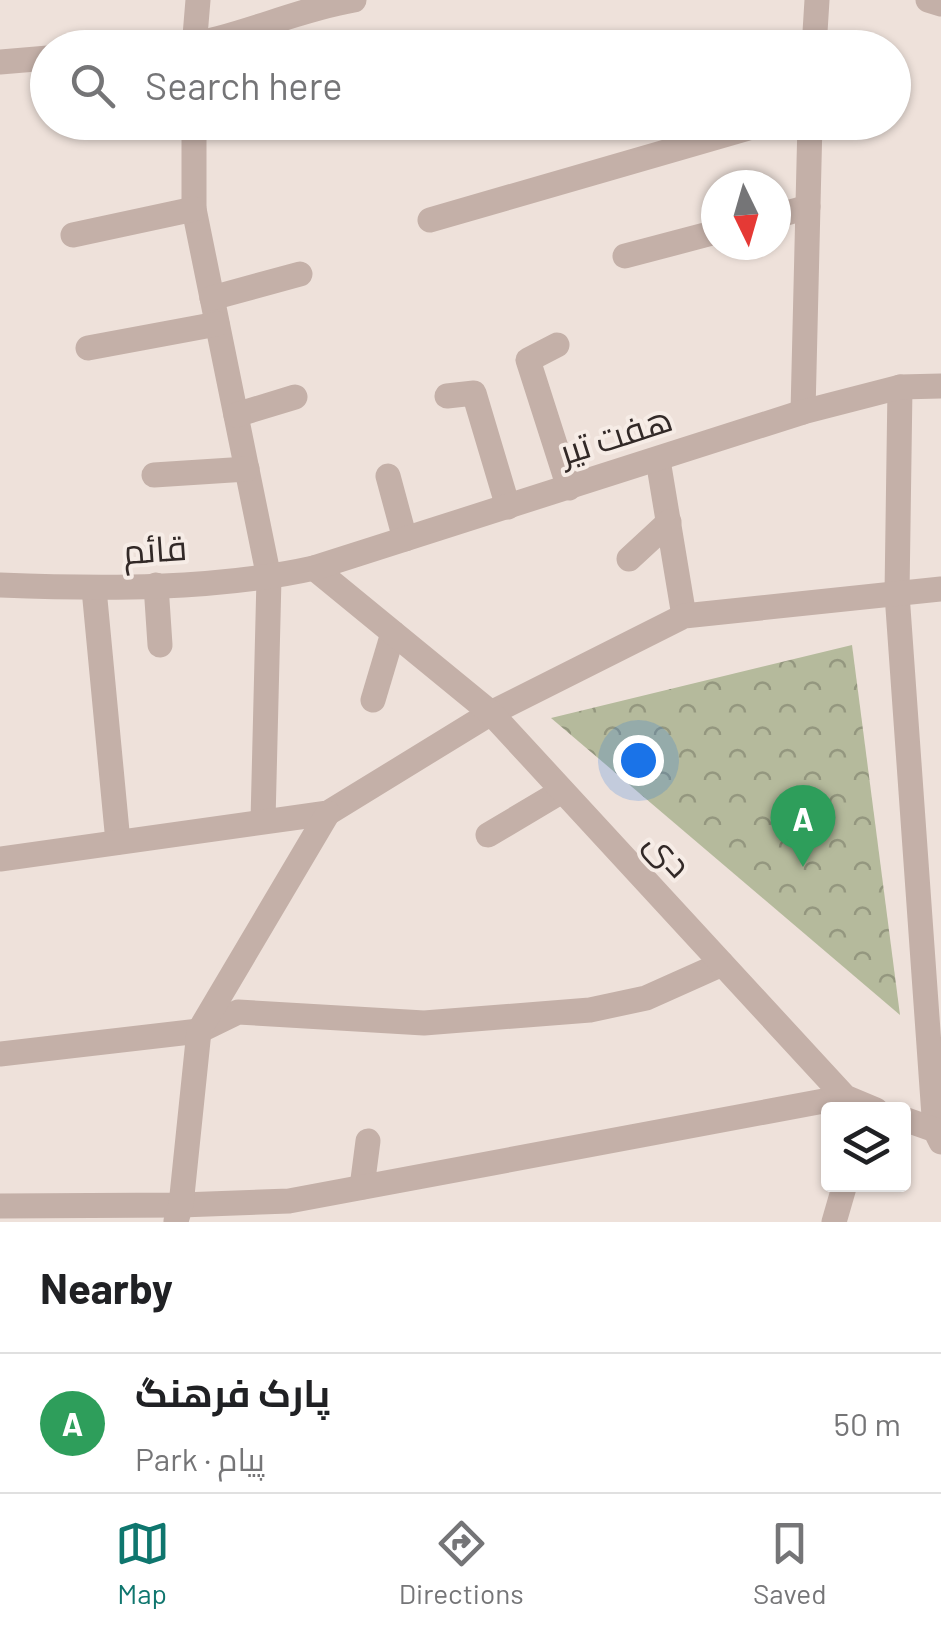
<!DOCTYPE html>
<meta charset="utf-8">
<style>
:root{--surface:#fff;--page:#f2f2f2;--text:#202124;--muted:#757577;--line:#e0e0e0;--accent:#0f766e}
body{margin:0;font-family:Barlow,Cairo,sans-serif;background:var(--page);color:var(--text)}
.controls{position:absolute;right:30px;bottom:30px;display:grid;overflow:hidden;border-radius:10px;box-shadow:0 2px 8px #0004}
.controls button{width:90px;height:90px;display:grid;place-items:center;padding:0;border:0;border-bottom:2px solid var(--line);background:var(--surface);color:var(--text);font:50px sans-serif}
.compass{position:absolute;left:701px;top:170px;width:90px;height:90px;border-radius:50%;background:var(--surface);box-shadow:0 2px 8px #0004;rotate:175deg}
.you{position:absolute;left:638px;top:760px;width:35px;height:35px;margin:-25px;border:8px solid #fff;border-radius:50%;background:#1a73e8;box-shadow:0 0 0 15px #1a73e833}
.badge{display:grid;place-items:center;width:65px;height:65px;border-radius:50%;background:var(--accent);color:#fff;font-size:32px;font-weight:700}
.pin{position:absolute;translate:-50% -82px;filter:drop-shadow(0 2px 5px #0008)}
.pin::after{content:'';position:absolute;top:52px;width:35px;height:30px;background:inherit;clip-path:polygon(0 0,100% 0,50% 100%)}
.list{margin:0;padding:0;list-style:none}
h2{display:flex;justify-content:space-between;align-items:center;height:130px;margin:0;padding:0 40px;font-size:42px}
h2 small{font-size:32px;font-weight:400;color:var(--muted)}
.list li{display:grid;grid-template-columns:65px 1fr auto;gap:30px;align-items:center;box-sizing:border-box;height:140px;padding:0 40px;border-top:2px solid var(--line)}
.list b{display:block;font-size:38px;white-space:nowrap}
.list p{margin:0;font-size:32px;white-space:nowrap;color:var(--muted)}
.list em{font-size:32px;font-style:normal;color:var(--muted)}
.icon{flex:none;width:55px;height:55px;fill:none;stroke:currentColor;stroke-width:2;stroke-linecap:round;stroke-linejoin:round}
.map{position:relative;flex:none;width:941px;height:1222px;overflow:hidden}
.search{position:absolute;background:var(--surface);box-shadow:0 2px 8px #0004;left:30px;right:30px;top:30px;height:110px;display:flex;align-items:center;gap:25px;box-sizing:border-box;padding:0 35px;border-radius:55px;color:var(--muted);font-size:38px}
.sheet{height:270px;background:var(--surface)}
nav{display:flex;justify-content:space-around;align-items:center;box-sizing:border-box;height:140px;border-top:2px solid var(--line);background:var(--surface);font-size:28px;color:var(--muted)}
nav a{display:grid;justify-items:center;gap:5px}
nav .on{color:var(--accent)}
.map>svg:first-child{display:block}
.forest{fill:url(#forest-crowns)}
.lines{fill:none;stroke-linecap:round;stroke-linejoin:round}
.minor{stroke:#c4b0a8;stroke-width:25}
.tertiary{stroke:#c4b0a8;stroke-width:25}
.labels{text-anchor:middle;stroke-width:8;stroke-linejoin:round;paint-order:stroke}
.street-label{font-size:35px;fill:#322927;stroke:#f6ece6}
</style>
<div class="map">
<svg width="941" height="1222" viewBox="0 0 941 1222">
<defs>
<pattern id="forest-crowns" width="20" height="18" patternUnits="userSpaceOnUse" patternTransform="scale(2.5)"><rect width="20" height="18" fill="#b5ba9c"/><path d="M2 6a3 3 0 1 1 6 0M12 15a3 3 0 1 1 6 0" fill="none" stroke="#94977f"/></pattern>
</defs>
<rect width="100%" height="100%" fill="#eee1da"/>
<path class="forest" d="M852 645 900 1015 551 718Z"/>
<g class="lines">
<g class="minor">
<path d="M194 48 198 0"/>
<path d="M814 48 817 0"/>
<path d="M194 122V209L269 578 263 821"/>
<path d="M776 216 808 207"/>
<path d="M430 220 769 122"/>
<path d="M73 235 194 209"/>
<path d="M625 256 716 232"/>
<path d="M212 298 300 274"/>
<path d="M557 345 528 360 569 488"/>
<path d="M88 348 217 324"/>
<path d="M900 387 897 594 935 1130"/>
<path d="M447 396 474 393 508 507"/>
<path d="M803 412 810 122"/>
<path d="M236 415 295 397"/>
<path d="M658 460 684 616"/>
<path d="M154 475 247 469"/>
<path d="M388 476 405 539"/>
<path d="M629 559 669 522"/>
<path d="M156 585 160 645"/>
<path d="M94 589 118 842"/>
<path d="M373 700 393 633"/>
<path d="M488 835 562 791"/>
<path d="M0 859 328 813 491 713 684 616 941 589"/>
<path d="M0 1054 199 1031 238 1012 424 1023 590 1010 646 998 722 964"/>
<path d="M362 1187 368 1141"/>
<path d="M0 1206 181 1205 289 1201 845 1097"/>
<path d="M176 1221 181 1205 199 1031 328 813"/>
<path d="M834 1222 845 1184"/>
</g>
<g class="tertiary">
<path d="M928 0 941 4"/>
<path d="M167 48C231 42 290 11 354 0"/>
<path d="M0 62 48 58"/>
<path d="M314 568 491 713 845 1097 876 1110"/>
<path d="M0 585C102 589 215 590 314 568L803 412 900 387 941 386"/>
<path d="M904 1119 935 1130 941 1142"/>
</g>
</g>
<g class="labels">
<g class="street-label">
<text transform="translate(616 436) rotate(-18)" y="12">هفت تیر</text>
<text transform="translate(155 550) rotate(-4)" y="12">قائم</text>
<text transform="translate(668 854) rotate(47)" y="12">دی</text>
</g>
</g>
</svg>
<div class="controls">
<button><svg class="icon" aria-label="layers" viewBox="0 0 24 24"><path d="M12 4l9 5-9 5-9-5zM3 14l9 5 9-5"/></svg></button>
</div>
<svg class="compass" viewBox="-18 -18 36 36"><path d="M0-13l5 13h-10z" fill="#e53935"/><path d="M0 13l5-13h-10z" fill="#757577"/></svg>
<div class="you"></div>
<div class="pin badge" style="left:803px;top:867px;background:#2e9e5b">A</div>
<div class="search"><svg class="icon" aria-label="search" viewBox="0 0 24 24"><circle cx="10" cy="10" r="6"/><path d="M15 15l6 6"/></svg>Search here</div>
</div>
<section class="sheet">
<h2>Nearby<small></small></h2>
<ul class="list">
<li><span class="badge" style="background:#2e9e5b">A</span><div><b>پارک فرهنگ</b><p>Park · پیام</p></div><em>50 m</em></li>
</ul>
</section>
<nav>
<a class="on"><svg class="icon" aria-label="map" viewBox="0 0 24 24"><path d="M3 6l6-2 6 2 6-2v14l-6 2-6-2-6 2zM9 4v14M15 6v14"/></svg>Map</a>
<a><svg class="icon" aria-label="directions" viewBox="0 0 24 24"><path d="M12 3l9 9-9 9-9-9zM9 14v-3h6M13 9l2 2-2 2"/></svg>Directions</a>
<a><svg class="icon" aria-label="saved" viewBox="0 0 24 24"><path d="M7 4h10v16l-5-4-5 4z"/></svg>Saved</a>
</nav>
